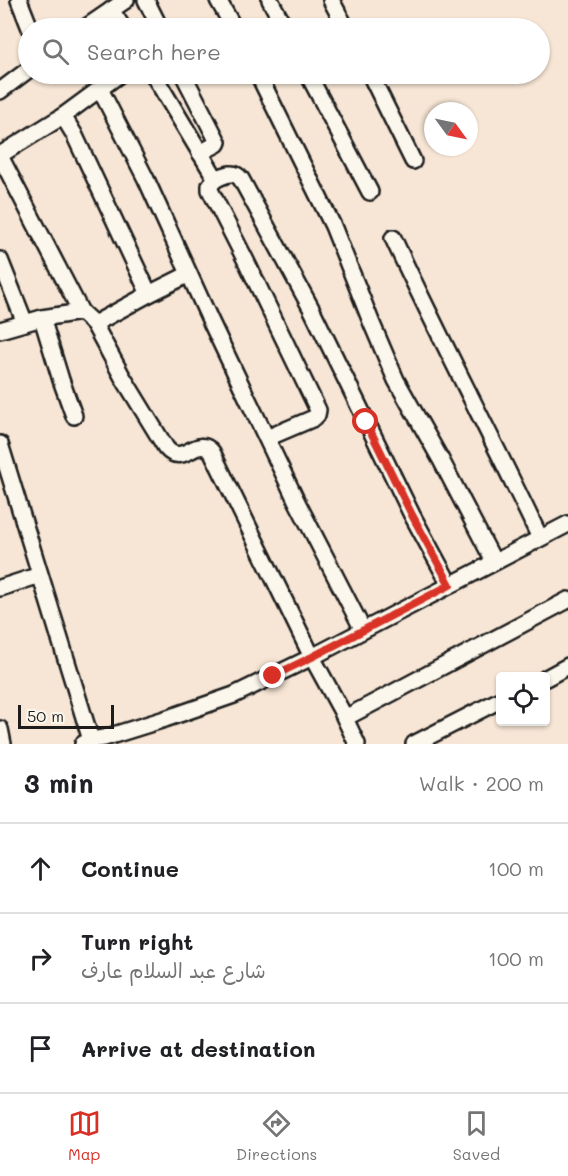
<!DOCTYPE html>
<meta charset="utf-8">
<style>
:root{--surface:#fff;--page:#f2f2f2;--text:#202124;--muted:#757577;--line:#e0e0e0;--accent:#d93025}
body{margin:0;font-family:Mali,"Playpen Sans Arabic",sans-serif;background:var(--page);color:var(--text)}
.controls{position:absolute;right:18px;bottom:18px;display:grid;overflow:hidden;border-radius:6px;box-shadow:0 2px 4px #0004}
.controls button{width:54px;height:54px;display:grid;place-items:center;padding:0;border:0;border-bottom:2px solid var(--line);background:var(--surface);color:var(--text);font:30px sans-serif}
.compass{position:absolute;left:424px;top:102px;width:54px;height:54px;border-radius:50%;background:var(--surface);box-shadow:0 2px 4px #0004;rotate:123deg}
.scale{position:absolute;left:18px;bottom:15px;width:96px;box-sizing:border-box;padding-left:6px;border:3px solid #1c1c1c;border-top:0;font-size:16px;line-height:21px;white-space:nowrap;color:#1c1c1c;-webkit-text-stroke:4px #fbf7ec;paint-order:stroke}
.stop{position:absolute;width:18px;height:18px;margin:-14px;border:4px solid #d93025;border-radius:50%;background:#fff}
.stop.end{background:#d93025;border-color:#fff;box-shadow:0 2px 6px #0008}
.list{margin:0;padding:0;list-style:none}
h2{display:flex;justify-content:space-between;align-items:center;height:78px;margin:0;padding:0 24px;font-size:26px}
h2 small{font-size:20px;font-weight:400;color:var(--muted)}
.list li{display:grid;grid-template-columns:39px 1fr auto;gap:18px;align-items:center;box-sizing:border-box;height:90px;padding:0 24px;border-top:2px solid var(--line)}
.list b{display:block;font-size:22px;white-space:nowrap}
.list p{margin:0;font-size:20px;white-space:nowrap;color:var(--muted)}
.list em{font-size:20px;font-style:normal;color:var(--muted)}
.icon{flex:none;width:33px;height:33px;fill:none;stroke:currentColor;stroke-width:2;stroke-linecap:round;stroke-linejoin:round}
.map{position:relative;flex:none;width:568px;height:744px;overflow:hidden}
.search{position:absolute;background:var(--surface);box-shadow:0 2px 4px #0004;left:18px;right:18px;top:18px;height:66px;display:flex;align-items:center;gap:15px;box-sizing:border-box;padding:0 21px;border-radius:33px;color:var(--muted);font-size:22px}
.sheet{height:348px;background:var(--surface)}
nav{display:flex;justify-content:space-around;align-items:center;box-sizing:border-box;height:84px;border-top:2px solid var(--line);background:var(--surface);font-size:16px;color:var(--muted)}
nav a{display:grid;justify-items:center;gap:3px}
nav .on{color:var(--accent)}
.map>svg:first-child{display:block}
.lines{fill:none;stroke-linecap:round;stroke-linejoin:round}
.street-casing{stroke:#1c1c1c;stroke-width:20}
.street{stroke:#fbf7ec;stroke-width:15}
.route{stroke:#d93025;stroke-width:8}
</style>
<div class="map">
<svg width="568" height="744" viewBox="0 0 568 744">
<rect width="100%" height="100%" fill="#f7e6d5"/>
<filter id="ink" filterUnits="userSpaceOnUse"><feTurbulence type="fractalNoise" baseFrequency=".0167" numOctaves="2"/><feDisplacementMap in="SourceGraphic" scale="12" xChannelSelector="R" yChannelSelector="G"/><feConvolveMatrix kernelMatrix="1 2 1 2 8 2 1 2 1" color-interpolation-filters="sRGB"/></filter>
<g filter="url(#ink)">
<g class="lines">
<g class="street-casing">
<g id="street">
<path d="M19 0 30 28"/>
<path d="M146 0 160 28"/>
<path d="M218 0 234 28"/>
<path d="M270 0 285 28"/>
<path d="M331 0 346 28"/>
<path d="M111 10 123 28"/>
<path d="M85 28 126 0"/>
<path d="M153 74 216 179C225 175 234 170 241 179L312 310 412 515 450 585"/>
<path d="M183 74 218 142 217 144 200 153"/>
<path d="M258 74 333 226 372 324 396 380 441 460 494 562"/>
<path d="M308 74 370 192"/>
<path d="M370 74 413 161"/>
<path d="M100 89 146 179 211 322 297 502 363 630"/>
<path d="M0 91 28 70"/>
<path d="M63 116 120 74"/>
<path d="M0 155 63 116 74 134 149 294"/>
<path d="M0 156 81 312 94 324 122 376 166 448C183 468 197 434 212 452L312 657 341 710 357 744"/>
<path d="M216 179 210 185V190L247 263 318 410 317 415 314 418 267 438"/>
<path d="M393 238C440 339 492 437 540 538"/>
<path d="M0 260 25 323"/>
<path d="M42 318 61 380 74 416"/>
<path d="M94 324 149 294 189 274"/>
<path d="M0 330 42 318 81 312"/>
<path d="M0 444 91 740"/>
<path d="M0 588 40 575"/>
<path d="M546 678 568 666"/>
<path d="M345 718 568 600"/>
<path d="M0 729 3 744"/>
<path d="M83 744 91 740 104 738 165 719 234 695 312 657 568 524"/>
<path d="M414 744 500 700"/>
</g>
</g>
<use href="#street" class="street"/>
</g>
</g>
<g class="lines" filter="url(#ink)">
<path class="route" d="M273 676 312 657 450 585 412 515 366 422"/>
</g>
</svg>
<div class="controls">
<button><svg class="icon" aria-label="locate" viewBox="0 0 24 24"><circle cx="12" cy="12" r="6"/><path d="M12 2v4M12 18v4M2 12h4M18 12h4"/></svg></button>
</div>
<svg class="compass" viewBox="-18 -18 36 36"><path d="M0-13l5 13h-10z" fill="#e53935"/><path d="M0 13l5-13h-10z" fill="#757577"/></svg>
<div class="scale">50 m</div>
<div class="stop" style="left:366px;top:422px"></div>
<div class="stop end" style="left:273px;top:676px"></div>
<div class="search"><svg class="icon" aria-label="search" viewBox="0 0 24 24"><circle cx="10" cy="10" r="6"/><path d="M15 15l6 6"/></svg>Search here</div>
</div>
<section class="sheet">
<h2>3 min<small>Walk · 200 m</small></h2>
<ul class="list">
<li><svg class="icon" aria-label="ahead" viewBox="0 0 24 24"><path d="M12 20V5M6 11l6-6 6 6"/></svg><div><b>Continue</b></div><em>100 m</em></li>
<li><svg class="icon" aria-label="right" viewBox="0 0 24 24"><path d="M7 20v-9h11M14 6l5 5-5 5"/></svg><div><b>Turn right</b><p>شارع عبد السلام عارف</p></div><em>100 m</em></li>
<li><svg class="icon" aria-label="arrive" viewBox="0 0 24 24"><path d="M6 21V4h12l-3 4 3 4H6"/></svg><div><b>Arrive at destination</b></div></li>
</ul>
</section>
<nav>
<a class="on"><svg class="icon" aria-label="map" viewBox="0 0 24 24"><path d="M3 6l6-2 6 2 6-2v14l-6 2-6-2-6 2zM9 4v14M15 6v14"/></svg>Map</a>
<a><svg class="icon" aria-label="directions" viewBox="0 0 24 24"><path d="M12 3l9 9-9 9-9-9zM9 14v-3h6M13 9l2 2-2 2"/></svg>Directions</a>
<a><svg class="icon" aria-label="saved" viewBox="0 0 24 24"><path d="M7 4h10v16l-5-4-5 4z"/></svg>Saved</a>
</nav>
